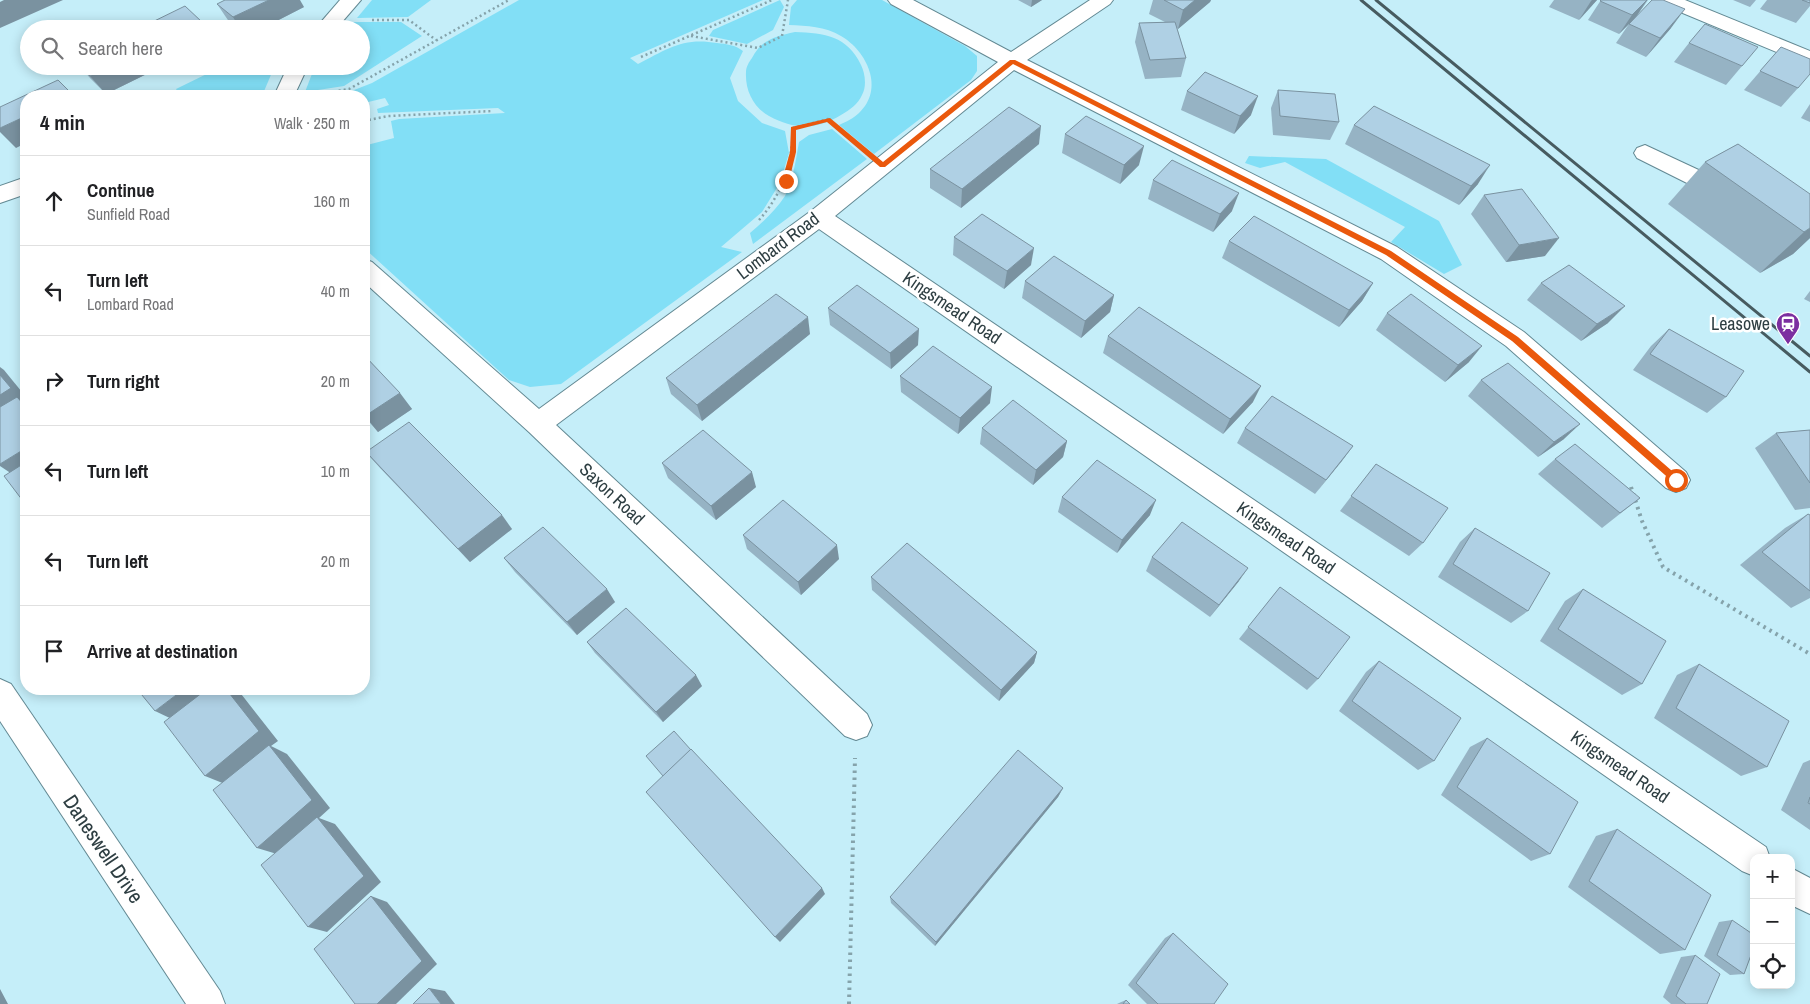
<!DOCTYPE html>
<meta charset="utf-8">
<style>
:root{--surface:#fff;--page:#f6f6f6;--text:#202124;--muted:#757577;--line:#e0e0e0}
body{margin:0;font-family:"Archivo Narrow",sans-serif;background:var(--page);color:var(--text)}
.controls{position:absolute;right:15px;bottom:15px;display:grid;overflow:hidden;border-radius:10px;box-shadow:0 2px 12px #0003}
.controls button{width:45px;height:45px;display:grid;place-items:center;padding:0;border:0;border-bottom:1px solid var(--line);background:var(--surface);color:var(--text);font:25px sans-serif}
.stop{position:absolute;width:15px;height:15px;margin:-11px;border:4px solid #ea580c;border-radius:50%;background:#fff}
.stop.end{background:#ea580c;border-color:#fff;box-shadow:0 1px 5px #0008}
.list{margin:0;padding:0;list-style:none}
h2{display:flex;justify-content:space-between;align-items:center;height:65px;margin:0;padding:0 20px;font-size:21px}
h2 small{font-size:16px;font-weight:400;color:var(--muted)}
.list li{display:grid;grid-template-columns:32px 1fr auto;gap:15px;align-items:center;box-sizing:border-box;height:90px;padding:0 20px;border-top:1px solid var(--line)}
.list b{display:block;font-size:19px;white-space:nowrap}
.list p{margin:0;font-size:16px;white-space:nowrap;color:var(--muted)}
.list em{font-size:16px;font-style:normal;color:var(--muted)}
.icon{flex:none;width:28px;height:28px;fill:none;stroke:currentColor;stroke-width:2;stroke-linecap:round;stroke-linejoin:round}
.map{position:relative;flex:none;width:1810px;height:1004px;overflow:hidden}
.search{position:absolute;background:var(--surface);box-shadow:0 2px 12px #0003;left:20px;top:20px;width:350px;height:55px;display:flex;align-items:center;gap:12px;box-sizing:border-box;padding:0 18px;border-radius:28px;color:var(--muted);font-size:19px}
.panel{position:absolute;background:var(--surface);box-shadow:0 2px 12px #0003;left:20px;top:90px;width:350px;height:605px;border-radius:20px}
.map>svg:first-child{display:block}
.green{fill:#82dff6}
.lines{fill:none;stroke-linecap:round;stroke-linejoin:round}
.minor-casing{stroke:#638993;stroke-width:2}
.path-far1{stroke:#85a3ab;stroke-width:2.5;stroke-dasharray:2 3;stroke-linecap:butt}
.path{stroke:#85a3ab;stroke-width:4;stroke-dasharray:2.5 4.5;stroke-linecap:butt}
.minor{fill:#fff;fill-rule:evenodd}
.rail{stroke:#475b60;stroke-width:3}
.wall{fill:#96b3c4}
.shaded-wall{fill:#7a92a0}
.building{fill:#afd0e4;stroke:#7a92a0}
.route{fill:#ea580c}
.labels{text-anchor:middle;stroke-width:5;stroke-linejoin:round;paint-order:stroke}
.street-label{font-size:18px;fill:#2e3e42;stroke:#fff}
.poi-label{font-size:18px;fill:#2e3e42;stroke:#fff;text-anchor:end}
.near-street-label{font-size:21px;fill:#2e3e42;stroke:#fff}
</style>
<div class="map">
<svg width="1810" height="1004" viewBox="0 0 1810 1004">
<rect width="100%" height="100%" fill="#c5eef9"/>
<g class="green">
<path d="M372 0H431L408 17 357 18Z"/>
<path d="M519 0H763L630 58 638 64C667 49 683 37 717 43 727 44 735 45 743 51L730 78 738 101 762 123 785 131 789 153 780 183 762 212 721 247 742 252 561 384 530 387 509 380 364 248V136L367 145 394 138 391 121 399 119 505 113 498 108 378 113 377 109 389 105 385 98 364 103V96H327L349 92 372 83Z"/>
<path d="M780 0 784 7 773 30 747 44 709 36 713 30Z"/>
<path d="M797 0H882L965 46 977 56V71L971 80 874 154 839 125C846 122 854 118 859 113 885 89 867 51 841 36 825 26 807 26 789 25L791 7Z"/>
<path d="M348 22H401L422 36 344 86 305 92 315 66H361V29H342Z"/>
<path d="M795 32C825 33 847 36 861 65 865 73 867 86 862 95 858 104 850 110 841 115 816 130 795 130 769 116 753 107 745 90 746 72 746 67 749 62 752 58 761 40 776 36 795 32Z"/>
<path d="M223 66H261L273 70 262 96H181L176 89Z"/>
<path d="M832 129 867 159 753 244 750 233C762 223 776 210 785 196 793 181 796 159 799 142L809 135Z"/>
<path d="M1249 156 1326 159 1439 221 1462 265 1444 274 1391 242 1405 227 1285 162 1260 168 1245 163Z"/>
</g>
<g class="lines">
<g class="minor-casing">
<g id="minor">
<path d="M340 0H361L336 29H315Z"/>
<path d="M888 0H913L1011 52 1090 0H1113L1110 4 1027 60 1397 247 1524 332 1686 472 1690 480 1686 488 1676 492 1666 488 1506 346 1381 259 1014 70 835 216 1766 847 1770 858H1754V876L1742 871 819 229 556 425 867 714 872 725 867 736 856 740 845 736 529 432 364 282V259L372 262 539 409 811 211 998 62 891 4Z"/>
<path d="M1658 0H1685L1810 51V66L1661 4Z"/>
<path d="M288 66H308L294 96H274Z"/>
<path d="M1645 145 1733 186 1736 192 1733 198 1725 200 1717 198 1637 158 1634 153 1637 148Z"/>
<path d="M26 177V194L0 203V186Z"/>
<path d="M0 679 11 684 220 991 225 1004H186L0 721Z"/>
<path d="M1791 868 1810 878V914L1791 905Z"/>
</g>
</g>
<g class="path-far1">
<path d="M372 20H409L436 40"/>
<path d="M691 36 758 48 782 36 788 0"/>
<path d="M641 57 772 0"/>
<path d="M319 94 349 89 509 0"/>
<path d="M364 121 388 116 493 111"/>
<path d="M759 220C783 193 792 164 793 128L828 119 859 145"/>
</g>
<g class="path">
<path d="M1631 487 1642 521 1663 567 1810 654"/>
<path d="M849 1004 855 758"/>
</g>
<use href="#minor" class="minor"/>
<g class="rail">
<path d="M1361 0 1810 372"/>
<path d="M1376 0 1810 356"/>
</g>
</g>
<g class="wall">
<path d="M1018 0H1042L1031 7Z"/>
<path d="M1153 0H1211L1210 2 1178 29 1177 28 1186 58 1181 77 1145 79 1135 42 1139 23 1165 22 1149 14Z"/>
<path d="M1554 0H1597L1579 20 1549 7Z"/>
<path d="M1601 0H1648L1636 17 1619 34 1588 20Z"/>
<path d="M1733 0H1756L1750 7Z"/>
<path d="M1767 0H1810V6L1796 23 1760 9Z"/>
<path d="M217 4 304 7 261 29H237L230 23Z"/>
<path d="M1629 24 1671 28 1646 57 1616 43Z"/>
<path d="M1689 43 1742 66 1726 85 1674 62Z"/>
<path d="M1781 47 1798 88 1781 107 1744 90Z"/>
<path d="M80 66H163L106 94 90 78Z"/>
<path d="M1278 90 1339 122 1330 140 1273 135 1271 108Z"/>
<path d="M1187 91 1251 115 1234 134 1181 110Z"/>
<path d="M1810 104V122L1801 118Z"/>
<path d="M1354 125 1478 184 1459 205 1345 144Z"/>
<path d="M1065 134 1139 165 1120 184 1062 153Z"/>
<path d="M1039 144 961 208 930 188V169Z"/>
<path d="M1738 144 1810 238 1793 254 1760 273 1668 204 1705 162Z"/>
<path d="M1153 180 1232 211 1213 232 1148 199Z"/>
<path d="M1484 195 1545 256 1506 262 1471 214Z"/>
<path d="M954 237 1031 265 1004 289 953 255Z"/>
<path d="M1229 241 1373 283 1362 301 1339 327 1222 258Z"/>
<path d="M1025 281 1114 295 1110 312 1081 338 1022 298Z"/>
<path d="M1541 283 1608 323 1581 341 1527 300Z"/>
<path d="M1810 291V302L1804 299Z"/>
<path d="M828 308 918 345 891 369 830 325Z"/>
<path d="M1387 313 1469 362 1445 382 1376 330Z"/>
<path d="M1669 329 1726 397 1707 413 1633 370 1651 346Z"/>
<path d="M810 334 702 421 671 394 666 378Z"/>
<path d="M1108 336 1253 402 1223 434 1103 353Z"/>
<path d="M364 355 412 409 378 432 364 416Z"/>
<path d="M900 376 990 403 958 434 901 392Z"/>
<path d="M1481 380 1564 439 1538 457 1468 396Z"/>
<path d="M982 428 1067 441 1063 457 1033 485 980 444Z"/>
<path d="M1245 428 1353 446 1315 494 1237 443Z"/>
<path d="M1810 430V508L1795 510 1755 448 1776 433Z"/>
<path d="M366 452 512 529 470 562 380 468Z"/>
<path d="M1555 459 1640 498 1602 528 1538 474Z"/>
<path d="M662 463 756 487 716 520 668 478Z"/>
<path d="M1376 464 1423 543 1409 556 1340 511Z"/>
<path d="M1062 497 1150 515 1117 553 1058 512Z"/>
<path d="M1808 514 1810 515V598L1791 608 1740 565 1785 528Z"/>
<path d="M1475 528 1528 611 1511 623 1438 577 1460 542Z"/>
<path d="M743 535 839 559 801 595 747 549Z"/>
<path d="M1152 557 1239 581 1210 617 1146 571Z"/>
<path d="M504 558 615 602 577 635 515 572Z"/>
<path d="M871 577 1037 652 1034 663 999 701 872 590Z"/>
<path d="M1280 587 1318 679 1307 690 1239 639Z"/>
<path d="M1583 589 1642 684 1622 695 1540 641 1565 601Z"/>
<path d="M587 642 702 686 663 722 595 653Z"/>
<path d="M1379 661 1434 761 1418 770 1339 711 1366 672Z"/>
<path d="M1699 664 1767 767 1741 776 1654 718 1677 675Z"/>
<path d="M1487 738 1550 854 1531 861 1441 795 1470 747Z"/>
<path d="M1810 760V830L1781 810 1803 763Z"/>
<path d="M1063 788 1058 797 935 946 891 903 890 897Z"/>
<path d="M1617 829 1685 950 1660 954 1568 887 1596 836Z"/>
<path d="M1732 920 1744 974 1730 975 1704 956 1719 922Z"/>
<path d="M1173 933 1214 1004H1147L1128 985 1165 938Z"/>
<path d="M1695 955 1707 1004H1671L1663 997 1681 957Z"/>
<path d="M1126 1000 1130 1004H1117L1119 1003Z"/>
</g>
<g class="shaded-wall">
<path d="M4 0H63L0 28V2Z"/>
<path d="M269 0H300L304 7 261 29H240L233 17Z"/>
<path d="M1032 0H1042L1031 7Z"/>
<path d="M1195 0H1211L1210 2 1178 29 1183 10Z"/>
<path d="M1592 0H1597L1579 20 1591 1Z"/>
<path d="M1647 0 1636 17 1619 34 1632 15Z"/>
<path d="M1685 9 1671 28 1646 57 1660 38Z"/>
<path d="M202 22 207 29H188Z"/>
<path d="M110 66H163L106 94 90 76Z"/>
<path d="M1258 96 1251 115 1234 134 1240 116Z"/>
<path d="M26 116V143L16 148 0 132V128Z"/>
<path d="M1041 126 1039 144 961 208 962 189Z"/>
<path d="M1144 146 1139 165 1120 184 1124 165Z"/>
<path d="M1490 165 1478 184 1459 205 1471 186Z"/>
<path d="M1239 193 1232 211 1213 232 1220 214Z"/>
<path d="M1810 228V238L1793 254 1760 273 1804 232Z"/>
<path d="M1559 238 1545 256 1506 262 1519 245Z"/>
<path d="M1034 248 1031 265 1004 289 1007 271Z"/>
<path d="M1373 283 1362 301 1339 327 1349 310Z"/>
<path d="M1114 295 1110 312 1081 338 1085 321Z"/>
<path d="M1625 306 1608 323 1581 341 1597 324Z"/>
<path d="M808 317 810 334 702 421 697 405Z"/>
<path d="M919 329 918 345 891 369 890 353Z"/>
<path d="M1482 346 1469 362 1445 382 1458 365Z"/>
<path d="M0 367 4 370 26 397V408L0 424Z"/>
<path d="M1261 386 1253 402 1223 434 1230 419Z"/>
<path d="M992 387 990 403 958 434 960 418Z"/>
<path d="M400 393 412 409 378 432 365 416Z"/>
<path d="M1580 424 1564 439 1538 457 1554 442Z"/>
<path d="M1067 441 1063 457 1033 485 1036 470Z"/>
<path d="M1353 446 1342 461 1315 494 1326 480Z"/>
<path d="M26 448V477L21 480 0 466V464Z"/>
<path d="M752 472 756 487 716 520 711 506Z"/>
<path d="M1156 500 1150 515 1117 553 1122 540Z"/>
<path d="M502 515 512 529 470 562 458 549Z"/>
<path d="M837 545 839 559 801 595 798 582Z"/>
<path d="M1248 568 1239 581 1210 617 1219 605Z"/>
<path d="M607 589 615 602 577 635 567 622Z"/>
<path d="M1037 652 1034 663 999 701 1001 690Z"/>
<path d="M696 675 702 686 663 722 656 712Z"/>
<path d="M184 689H218L176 721 155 711Z"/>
<path d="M226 689H235L238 690 278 741 271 746 287 754 330 808 319 818 335 824 381 882 327 932 308 927 277 854 257 848 225 784 205 776Z"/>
<path d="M1063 788 1058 797 935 946 936 942Z"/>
<path d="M822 888 825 894 780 942 775 937Z"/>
<path d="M371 896 387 902 437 964 396 1004H377Z"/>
<path d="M429 988 445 991 455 1004H441Z"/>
<path d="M0 989 8 1004H0Z"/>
</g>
<g class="building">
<path d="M225 0H269L233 17 217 4Z"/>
<path d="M1164 0H1195L1183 10Z"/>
<path d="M1601 0H1647L1632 15 1600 1Z"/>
<path d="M1652 0H1663L1685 9 1660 38 1629 24Z"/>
<path d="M1802 0H1810V3Z"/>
<path d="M185 6 202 22 188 29H138Z"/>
<path d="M1175 22 1186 58 1150 60 1139 23Z"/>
<path d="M1705 24 1758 47 1742 66 1689 43Z"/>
<path d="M1781 47 1810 59V74L1798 88 1760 71Z"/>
<path d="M81 66H110L90 76Z"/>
<path d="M1205 72 1258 96 1240 116 1187 91Z"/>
<path d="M58 80 72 94 68 96H26V116L0 128V107Z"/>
<path d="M1278 90 1335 94 1339 122 1280 116Z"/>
<path d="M1374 106 1490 165 1471 186 1354 125Z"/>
<path d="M1009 107 1041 126 962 189 930 169Z"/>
<path d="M1086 116 1144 146 1124 165 1065 134Z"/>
<path d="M1738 144 1810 194V228L1804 232 1705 162Z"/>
<path d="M1172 160 1239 193 1220 214 1153 180Z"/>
<path d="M1522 189 1559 238 1519 245 1484 195Z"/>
<path d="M982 214 1034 248 1007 271 954 237Z"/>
<path d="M1254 216 1373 283 1349 310 1229 241Z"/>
<path d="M1054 256 1114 295 1085 321 1025 281Z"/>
<path d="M1569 265 1625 306 1597 324 1541 283Z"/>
<path d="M857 285 919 329 890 353 828 308Z"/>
<path d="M776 294 808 317 697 405 666 378Z"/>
<path d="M1411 294 1482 346 1458 365 1387 313Z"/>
<path d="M1139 307 1261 386 1230 419 1108 336Z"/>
<path d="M1669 329 1744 371 1726 397 1650 354Z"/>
<path d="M933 346 992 387 960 418 900 376Z"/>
<path d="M364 355 400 393 365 416 364 414Z"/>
<path d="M1508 363 1580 424 1554 442 1481 380Z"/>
<path d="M0 375 11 388 0 395Z"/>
<path d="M1272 396 1353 446 1326 480 1245 428Z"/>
<path d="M17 397 26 407V448L0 464V407Z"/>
<path d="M1013 400 1067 441 1036 470 982 428Z"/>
<path d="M409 422 502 515 458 549 366 452Z"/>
<path d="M703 430 752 472 711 506 662 463Z"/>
<path d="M1810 430V483L1776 433Z"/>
<path d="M1575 444 1640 498 1620 513 1555 459Z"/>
<path d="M1097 460 1156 500 1122 540 1062 497Z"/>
<path d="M26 462V505L4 476Z"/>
<path d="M1376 464 1448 508 1423 543 1351 496Z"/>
<path d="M783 500 837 545 798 582 743 535Z"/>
<path d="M1808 514 1810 515V591L1762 552Z"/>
<path d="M1182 522 1248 568 1219 605 1152 557Z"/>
<path d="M543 527 607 589 567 622 504 558Z"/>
<path d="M1475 528 1550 573 1528 611 1453 564Z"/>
<path d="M907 543 1037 652 1001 690 871 577Z"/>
<path d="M1280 587 1350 637 1318 679 1248 627Z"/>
<path d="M1583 589 1666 641 1642 684 1558 629Z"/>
<path d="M626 608 696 675 656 712 587 642Z"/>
<path d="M1379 661 1461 718 1434 761 1352 701Z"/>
<path d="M1699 664 1789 721 1767 767 1676 708Z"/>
<path d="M137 689H184L155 711Z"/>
<path d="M207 689H226L259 731 205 776 164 722Z"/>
<path d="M674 731 691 750 663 776 646 756Z"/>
<path d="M1487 738 1578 802 1550 854 1457 787Z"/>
<path d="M269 745 312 800 257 848 213 790Z"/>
<path d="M691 749 822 888 775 937 646 792Z"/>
<path d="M1018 750 1063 788 936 942 890 897Z"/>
<path d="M1810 797V804L1808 803Z"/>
<path d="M317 817 364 876 308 927 261 865Z"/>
<path d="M1617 829 1711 895 1685 950 1589 881Z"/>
<path d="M371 896 422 961 377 1004H355L314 949Z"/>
<path d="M1732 920 1754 935V947L1744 974 1717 955Z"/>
<path d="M1173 933 1228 984 1214 1004H1158L1136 983Z"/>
<path d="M1695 955 1720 974 1707 1004H1686L1676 996Z"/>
<path d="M429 988 441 1004H413Z"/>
<path d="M1126 1000 1130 1004H1123Z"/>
</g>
<path class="route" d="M1010 60H1015L1391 251 1518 337 1679 477V482H1673L1512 341 1386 255 1013 64 885 167H880L827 122 796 130V152L789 181 786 183 782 181 790 152 791 127 830 118 883 162Z"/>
<defs>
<g id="station-pin" transform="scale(1.25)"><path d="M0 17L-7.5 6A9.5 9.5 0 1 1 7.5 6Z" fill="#7c2ea0" stroke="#fff"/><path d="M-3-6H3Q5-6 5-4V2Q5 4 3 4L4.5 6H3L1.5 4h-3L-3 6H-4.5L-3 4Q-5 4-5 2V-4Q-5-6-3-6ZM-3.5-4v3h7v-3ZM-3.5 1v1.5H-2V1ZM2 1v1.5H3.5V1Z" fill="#fff"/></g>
</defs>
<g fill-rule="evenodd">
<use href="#station-pin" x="1788" y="324"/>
</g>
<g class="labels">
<g class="street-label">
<text transform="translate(778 246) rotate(-37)" y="6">Lombard Road</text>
<text transform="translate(952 308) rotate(34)" y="6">Kingsmead Road</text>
<text transform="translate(612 494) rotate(43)" y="6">Saxon Road</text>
<text transform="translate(1286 538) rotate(34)" y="6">Kingsmead Road</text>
<text transform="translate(1620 767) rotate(34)" y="6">Kingsmead Road</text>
</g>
<g class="poi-label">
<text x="1770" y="330">Leasowe</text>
</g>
<g class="near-street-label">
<text transform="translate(103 849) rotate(56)" y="7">Daneswell Drive</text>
</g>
</g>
</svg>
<div class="controls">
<button>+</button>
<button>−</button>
<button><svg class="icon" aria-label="locate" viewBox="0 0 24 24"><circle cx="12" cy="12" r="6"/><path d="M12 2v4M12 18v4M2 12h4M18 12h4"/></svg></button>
</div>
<div class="stop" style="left:1676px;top:480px"></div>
<div class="stop end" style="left:786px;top:181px"></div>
<div class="search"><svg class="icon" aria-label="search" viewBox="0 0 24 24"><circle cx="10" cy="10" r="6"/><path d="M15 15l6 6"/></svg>Search here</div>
<section class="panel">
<h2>4 min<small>Walk · 250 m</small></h2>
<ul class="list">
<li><svg class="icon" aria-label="ahead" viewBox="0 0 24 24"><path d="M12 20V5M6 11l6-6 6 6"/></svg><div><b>Continue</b><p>Sunfield Road</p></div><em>160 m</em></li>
<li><svg class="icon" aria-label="left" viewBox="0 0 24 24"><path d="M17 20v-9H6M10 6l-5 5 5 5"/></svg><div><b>Turn left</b><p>Lombard Road</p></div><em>40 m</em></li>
<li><svg class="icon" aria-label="right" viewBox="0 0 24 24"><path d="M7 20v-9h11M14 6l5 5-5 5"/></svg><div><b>Turn right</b></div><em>20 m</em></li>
<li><svg class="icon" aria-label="left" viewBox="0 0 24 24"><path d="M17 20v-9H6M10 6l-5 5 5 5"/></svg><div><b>Turn left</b></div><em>10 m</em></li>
<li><svg class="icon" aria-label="left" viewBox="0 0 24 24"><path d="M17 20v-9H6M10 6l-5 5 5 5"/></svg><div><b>Turn left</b></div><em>20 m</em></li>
<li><svg class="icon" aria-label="arrive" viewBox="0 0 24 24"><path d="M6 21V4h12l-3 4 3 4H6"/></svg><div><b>Arrive at destination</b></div></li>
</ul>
</section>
</div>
